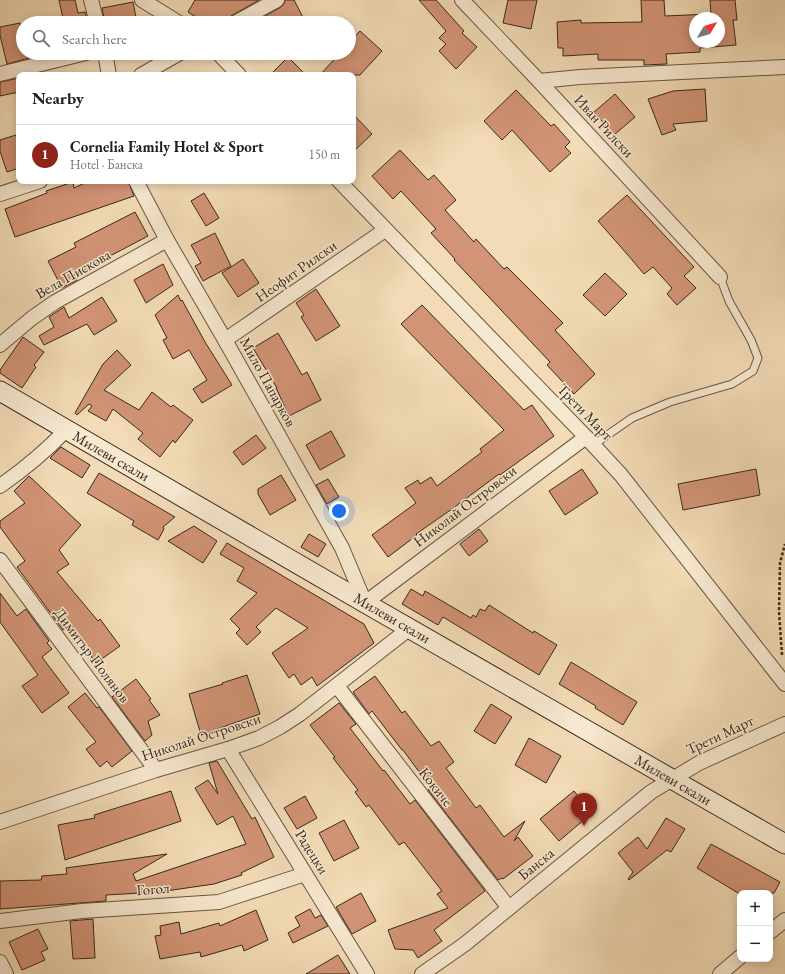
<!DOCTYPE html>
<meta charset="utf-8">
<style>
:root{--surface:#fff;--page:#f2f2f2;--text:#202124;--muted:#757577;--line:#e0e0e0;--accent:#8f2418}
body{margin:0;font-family:"EB Garamond",serif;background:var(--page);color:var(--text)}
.controls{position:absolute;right:12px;bottom:12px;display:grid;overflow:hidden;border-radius:8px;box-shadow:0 2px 10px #0003}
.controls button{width:36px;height:36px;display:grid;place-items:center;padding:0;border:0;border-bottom:1px solid var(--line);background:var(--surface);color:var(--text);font:20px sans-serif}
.compass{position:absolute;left:689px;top:12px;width:36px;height:36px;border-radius:50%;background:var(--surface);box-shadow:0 2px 10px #0003;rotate:52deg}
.you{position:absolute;left:339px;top:511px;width:14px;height:14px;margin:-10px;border:3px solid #fff;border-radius:50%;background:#1a73e8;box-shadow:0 0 0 6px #1a73e833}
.badge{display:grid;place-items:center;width:26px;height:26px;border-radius:50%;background:var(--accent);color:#fff;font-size:13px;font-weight:700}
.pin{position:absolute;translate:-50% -33px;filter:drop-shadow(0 1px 2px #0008)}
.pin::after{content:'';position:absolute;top:21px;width:14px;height:12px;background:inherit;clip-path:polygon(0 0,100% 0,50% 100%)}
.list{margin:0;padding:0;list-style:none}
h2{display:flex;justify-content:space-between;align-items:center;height:52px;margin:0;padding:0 16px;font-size:17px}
h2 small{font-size:13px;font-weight:400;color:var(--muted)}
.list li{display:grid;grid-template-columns:26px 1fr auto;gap:12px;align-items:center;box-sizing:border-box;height:60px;padding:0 16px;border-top:1px solid var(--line)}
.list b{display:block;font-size:15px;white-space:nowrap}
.list p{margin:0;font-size:13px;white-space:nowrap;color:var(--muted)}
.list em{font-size:13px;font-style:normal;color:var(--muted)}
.icon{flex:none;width:22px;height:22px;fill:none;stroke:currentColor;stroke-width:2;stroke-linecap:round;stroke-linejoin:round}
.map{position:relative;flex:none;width:785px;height:974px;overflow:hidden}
.search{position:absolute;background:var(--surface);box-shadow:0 2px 10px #0003;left:16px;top:16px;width:340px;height:44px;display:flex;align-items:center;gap:10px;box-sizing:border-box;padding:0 14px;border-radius:22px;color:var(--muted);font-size:15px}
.panel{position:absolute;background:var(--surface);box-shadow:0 2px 10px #0003;left:16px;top:72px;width:340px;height:112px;border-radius:8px}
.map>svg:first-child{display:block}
.building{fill:#d29476;stroke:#38291b;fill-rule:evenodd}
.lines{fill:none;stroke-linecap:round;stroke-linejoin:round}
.lane-casing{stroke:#665642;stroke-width:9}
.street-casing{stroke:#665642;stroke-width:16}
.secondary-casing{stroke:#38291b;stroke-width:21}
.path{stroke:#38291b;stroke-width:2.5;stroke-dasharray:3 2;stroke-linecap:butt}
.lane{stroke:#f7e8d0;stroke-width:7}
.street{stroke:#f7e8d0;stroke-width:14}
.secondary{stroke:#f7e8d0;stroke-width:19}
.labels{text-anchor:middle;stroke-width:3;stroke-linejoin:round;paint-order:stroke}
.street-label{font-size:15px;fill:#38291b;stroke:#f7e8d0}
</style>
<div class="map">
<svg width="785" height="974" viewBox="0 0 785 974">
<rect width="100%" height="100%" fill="#f2dbb6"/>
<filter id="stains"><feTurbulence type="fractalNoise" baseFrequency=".005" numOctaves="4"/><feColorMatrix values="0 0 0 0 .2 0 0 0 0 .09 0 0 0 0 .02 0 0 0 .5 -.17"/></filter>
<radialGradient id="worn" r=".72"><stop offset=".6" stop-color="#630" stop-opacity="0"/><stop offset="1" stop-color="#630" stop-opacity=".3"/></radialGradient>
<g class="building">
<path d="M59 0H75L78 13 85 12 88 23H64Z"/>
<path d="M195 0H259L231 16 228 19 227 23H205L188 12Z"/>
<path d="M285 0H294L306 23H253L281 7 284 4Z"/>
<path d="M419 0H436L464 31 462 33 477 47 456 69 439 51 446 44 439 38 446 31Z"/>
<path d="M508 0H537L531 29 503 23Z"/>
<path d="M641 0H664L665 16 711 14 710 0H735L737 20H733L736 45 700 48V52L666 54 667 64 644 65V60H598V54L563 56V48H558L557 22 581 20V23L642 22ZM695 18H719V42H695Z"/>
<path d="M133 2 137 23H105L102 8Z"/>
<path d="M20 23 23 34V53H27L29 58 7 64 0 35V27Z"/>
<path d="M360 31 382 51 360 75H320L340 53H349V43Z"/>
<path d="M288 57 306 75H270Z"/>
<path d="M19 78V92L0 96V82Z"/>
<path d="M705 89 707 121 673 124 676 130 662 135 648 99 673 91Z"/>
<path d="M516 90 551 126 554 124 570 142 565 147 571 153 550 172 512 130 502 140 484 121Z"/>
<path d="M615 94 635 117 614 135 594 112Z"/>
<path d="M353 114 372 134 353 152Z"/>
<path d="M19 134V168L7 172 0 151V140Z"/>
<path d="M400 150 428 180 434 175 456 200 445 210 474 242 476 239 504 269 507 267 563 323 555 330 595 374 574 394 547 365 550 362 454 260 455 259 431 233 436 229 401 191 393 199 372 176Z"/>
<path d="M89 181H128L134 196 15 237 5 209 47 193 46 191 73 182 74 188Z"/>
<path d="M204 193 219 218 206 226 191 201Z"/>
<path d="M627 195 694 267 684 276 696 288 677 305 667 294 672 288 653 267 644 274 627 254 598 221Z"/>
<path d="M135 212 148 236 74 275 77 280 62 288 48 261 76 247 74 243Z"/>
<path d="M215 233 231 266 203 281 195 266 201 263 191 245Z"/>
<path d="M243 259 259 283 238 297 222 273Z"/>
<path d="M163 264 173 285 146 303 134 280Z"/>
<path d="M605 273 627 294 605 316 583 295Z"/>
<path d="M316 289 340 326 316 341 301 317 304 315 296 303Z"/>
<path d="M178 295 181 301 182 300 205 342 232 385 202 403 193 389 207 380 189 350 173 359 163 340 167 338 155 315Z"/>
<path d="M102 297 117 321 94 335 87 324 44 345 39 336 54 327 49 317 64 307 69 318Z"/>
<path d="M422 305 524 410 532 405 554 436 500 475 499 474 452 509 416 534 417 535 388 557 372 535 416 503 405 488 418 480 420 484 431 477 437 486 482 452 480 449 504 430 401 324Z"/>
<path d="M278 333 302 375 307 372 321 400 289 416 276 388H277L253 348Z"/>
<path d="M23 337 44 352 34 365 36 367 22 388 0 373V370Z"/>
<path d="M117 350 131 365 104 390 139 410 152 392 171 407 173 405 193 420 175 443 173 440 160 457 138 439 143 433 113 409 106 421 88 411 92 406 89 404 77 415 75 413 103 364Z"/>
<path d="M331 431 345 456 320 470 306 445Z"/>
<path d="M256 435 266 448 243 465 233 452Z"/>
<path d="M61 447 90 465 82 478 50 458Z"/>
<path d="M582 469 598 493 565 515 549 491Z"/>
<path d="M756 469 760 495 683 510 678 484Z"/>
<path d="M99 473 175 517 163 527 164 529 158 540 132 525 134 521 87 493Z"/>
<path d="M281 475 296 500 270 515 258 494V489Z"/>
<path d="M29 476 81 525 59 550 69 564 57 572 98 621 100 619 120 646 96 663 69 625 63 630 17 567 25 561 0 527V521L25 503 14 491Z"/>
<path d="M328 479 339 497 327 504 316 485Z"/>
<path d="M194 526 217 541 203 563 168 541Z"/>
<path d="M479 529 488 541 469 556 460 544Z"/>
<path d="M309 534 326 544 318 557 301 547Z"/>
<path d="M227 543 364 624 374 643 317 686 312 677 301 685 294 674 289 678 272 653 308 628 276 608 256 627 261 632 247 645 236 633 240 629 230 619 257 593 237 581 244 568 220 554Z"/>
<path d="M411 589 423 596 425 591 471 618 473 615 476 617 480 609 485 611 489 605 533 633 534 631 557 645 539 675 443 617 438 625 402 604Z"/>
<path d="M0 593 17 616 26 609 49 641 47 643 52 649 42 657 69 693 42 713 22 686 38 675 0 622Z"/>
<path d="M571 662 637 702 623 725 595 708 596 706 559 684Z"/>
<path d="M247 675 260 714 217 729V730L201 735 189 694 223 684 222 683Z"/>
<path d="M375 676 402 713 405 711 431 746 439 741 454 762 446 768 476 808 480 805 504 837 525 821 514 841 518 837 533 856 503 879 502 878 498 880 428 790 431 788 403 750H402L372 711 369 714 353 692Z"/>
<path d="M136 679 151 699 149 700 160 715 148 721 152 735 145 741 112 697Z"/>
<path d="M85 693 97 708 99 707 132 751 112 767 107 761 100 767 86 749 96 742 68 707Z"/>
<path d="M339 703 356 724 350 728 383 771 384 770 410 804 415 800 485 891 434 930 442 941 418 958 413 950 395 949 388 930 448 908 437 894 442 891 404 842 399 845 369 805 366 807 355 792 358 790 333 758 335 757 310 725Z"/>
<path d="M491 704 512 717 495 744 474 731Z"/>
<path d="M529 738 561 756 546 783 515 765Z"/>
<path d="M217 761 252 819 255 817 274 857 241 873 242 875 214 884 159 892 106 895V901L0 909V881L41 880 42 876 67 874 66 868 167 854 133 874 136 881 246 844 233 816 217 825 195 788 208 780 218 794 209 763Z"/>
<path d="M171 791 181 821 65 860 58 825 95 818 94 815Z"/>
<path d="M574 791 592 813 559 841 540 819Z"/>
<path d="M305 796 317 818 297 829 284 808Z"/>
<path d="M666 818 685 829 671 852 667 850 629 880 628 879 633 872 618 853 638 837 647 849Z"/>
<path d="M344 820 359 848 334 861 319 833Z"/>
<path d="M711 844 780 882 774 893H738L697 868Z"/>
<path d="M361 893 376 921 352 934 336 907Z"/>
<path d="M310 909 315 918 321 915 328 926 293 943 288 933 300 926 295 917Z"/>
<path d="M256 910 268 940 244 951 242 945 201 957 200 952 160 959 155 936 161 935 160 926 179 922 181 934 219 923 220 926Z"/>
<path d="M93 919 95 958 73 959 70 921Z"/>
<path d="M38 929 48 949 41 952 45 960 22 970 9 942Z"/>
<path d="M338 955 350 974H306Z"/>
</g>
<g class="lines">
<g class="lane-casing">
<path id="lane" d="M593 445 632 418 670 402 732 384 753 371 758 358 751 340 729 301 720 277"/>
</g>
<g class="street-casing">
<g id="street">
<path d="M91 0 97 23"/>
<path d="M142 0 179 23"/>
<path d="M462 0 539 81 720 277"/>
<path d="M235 23 277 0"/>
<path d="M105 53 109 75"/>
<path d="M218 53 239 75"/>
<path d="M0 74 86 53"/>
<path d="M141 75 180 53"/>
<path d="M539 81 580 77 785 67"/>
<path d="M136 181 167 240 225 340 342 548 365 603 586 437"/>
<path d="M339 181 586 437 621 475 785 684"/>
<path d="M0 194 40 181"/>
<path d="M225 340 385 230"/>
<path d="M0 345 32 318 55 302 167 240"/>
<path d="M0 486C26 468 44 453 66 430"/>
<path d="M0 560 156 770"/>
<path d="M337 686 509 908"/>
<path d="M228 749 367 974"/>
<path d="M0 822 156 770 228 749 259 738 280 727 300 714 410 628"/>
<path d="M0 921 82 911 219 902 305 874"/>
<path d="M770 932 785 920"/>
<path d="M0 962 6 974"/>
<path d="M422 974 465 944 651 792 699 763 785 724"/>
<path d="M720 974 740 957"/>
</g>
</g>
<g class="secondary-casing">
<path id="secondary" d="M0 391 365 603 785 844"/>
</g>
<path class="path" d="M782 655 779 612 780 563 785 544"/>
<use href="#lane" class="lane"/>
<use href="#street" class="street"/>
<use href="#secondary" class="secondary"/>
</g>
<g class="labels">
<g class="street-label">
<text transform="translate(604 126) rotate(47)" y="5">Иван Рилски</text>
<text transform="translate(296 271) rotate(-35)" y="5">Неофит Рилски</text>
<text transform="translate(73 274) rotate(-30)" y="5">Вела Пискова</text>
<text transform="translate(268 382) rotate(61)" y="5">Мило Папарков</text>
<text transform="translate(585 412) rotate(46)" y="5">Трети Март</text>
<text transform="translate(111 456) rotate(30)" y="5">Милеви скали</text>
<text transform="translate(465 506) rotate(-37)" y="5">Николай Островски</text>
<text transform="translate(392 618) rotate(30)" y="5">Милеви скали</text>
<text transform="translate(92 655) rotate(53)" y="5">Димитър Полянов</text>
<text transform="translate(720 735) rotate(-25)" y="5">Трети Март</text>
<text transform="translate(201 737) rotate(-18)" y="5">Николай Островски</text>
<text transform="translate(673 780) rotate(30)" y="5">Милеви скали</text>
<text transform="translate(436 787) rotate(52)" y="5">Кокиче</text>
<text transform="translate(312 852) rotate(58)" y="5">Радецки</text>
<text transform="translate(536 864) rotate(-39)" y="5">Банска</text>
<text transform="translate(153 889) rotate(-4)" y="5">Гогол</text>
</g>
</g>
<rect width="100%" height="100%" filter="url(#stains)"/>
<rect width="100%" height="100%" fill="url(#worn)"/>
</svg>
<div class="controls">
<button>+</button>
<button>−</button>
</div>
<svg class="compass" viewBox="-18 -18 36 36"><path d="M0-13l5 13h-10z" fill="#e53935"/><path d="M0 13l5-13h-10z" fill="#757577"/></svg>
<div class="you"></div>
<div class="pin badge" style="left:584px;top:826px">1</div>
<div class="search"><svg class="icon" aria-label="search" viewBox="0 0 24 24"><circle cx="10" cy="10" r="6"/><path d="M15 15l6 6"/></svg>Search here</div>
<section class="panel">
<h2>Nearby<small></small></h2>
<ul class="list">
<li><span class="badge">1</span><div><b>Cornelia Family Hotel &amp; Sport</b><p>Hotel · Банска</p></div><em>150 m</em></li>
</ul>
</section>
</div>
